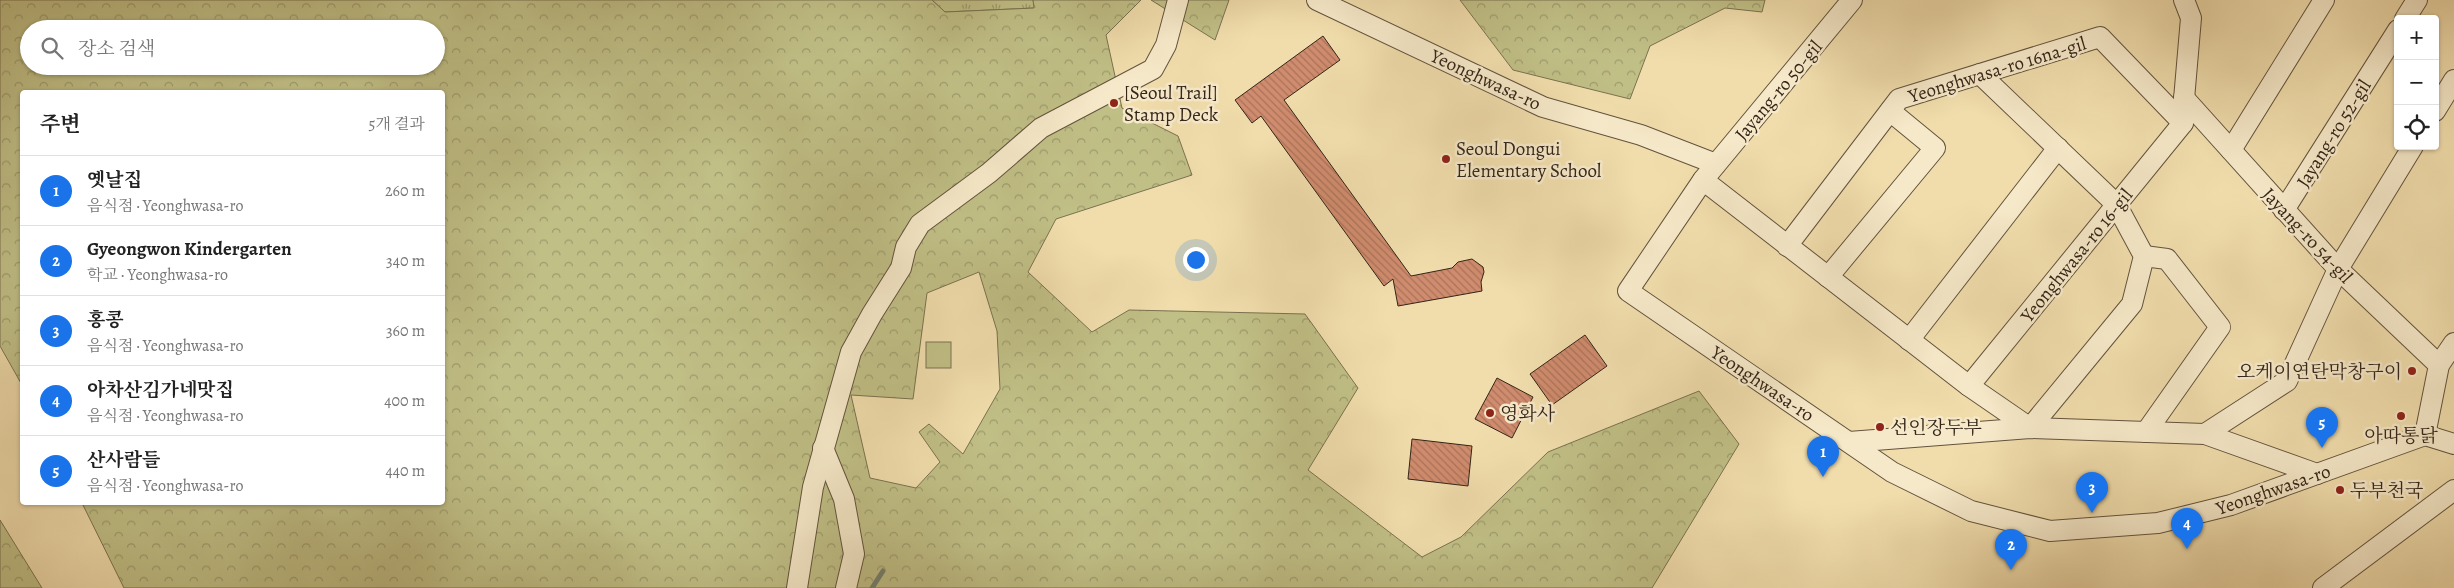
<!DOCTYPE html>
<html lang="ko">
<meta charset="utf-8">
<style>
:root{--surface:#fff;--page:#f2f2f2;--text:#222;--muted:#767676;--line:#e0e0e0;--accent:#1a73e8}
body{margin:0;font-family:Alegreya,"Noto Serif KR",serif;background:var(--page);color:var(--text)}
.controls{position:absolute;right:15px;top:15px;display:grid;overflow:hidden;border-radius:5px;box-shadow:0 1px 4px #0004}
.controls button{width:45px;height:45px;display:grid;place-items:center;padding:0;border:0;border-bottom:1px solid var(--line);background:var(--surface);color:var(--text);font:25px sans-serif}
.you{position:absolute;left:1195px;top:259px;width:18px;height:18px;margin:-12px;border:4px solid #fff;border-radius:50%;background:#1a73e8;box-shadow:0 0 0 8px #1a73e833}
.badge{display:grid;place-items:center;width:32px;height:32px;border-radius:50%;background:var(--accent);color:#fff;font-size:16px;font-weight:700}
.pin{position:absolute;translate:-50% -41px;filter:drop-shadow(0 1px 2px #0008)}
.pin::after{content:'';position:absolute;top:26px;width:18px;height:15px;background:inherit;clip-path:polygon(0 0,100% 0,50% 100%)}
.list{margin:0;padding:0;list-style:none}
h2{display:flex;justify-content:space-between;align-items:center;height:65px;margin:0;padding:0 20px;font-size:21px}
h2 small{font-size:16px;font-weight:400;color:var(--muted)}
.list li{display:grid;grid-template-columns:32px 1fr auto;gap:15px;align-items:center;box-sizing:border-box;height:70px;padding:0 20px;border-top:1px solid var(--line)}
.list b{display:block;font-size:19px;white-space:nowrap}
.list p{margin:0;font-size:16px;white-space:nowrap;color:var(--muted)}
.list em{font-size:16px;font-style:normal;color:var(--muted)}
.icon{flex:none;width:28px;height:28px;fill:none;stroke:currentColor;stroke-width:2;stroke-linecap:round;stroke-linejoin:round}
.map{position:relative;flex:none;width:2454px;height:588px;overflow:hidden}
.search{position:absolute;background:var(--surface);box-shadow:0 1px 4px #0004;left:20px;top:20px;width:425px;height:55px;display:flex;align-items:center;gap:12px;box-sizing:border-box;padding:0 18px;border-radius:28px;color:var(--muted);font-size:19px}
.panel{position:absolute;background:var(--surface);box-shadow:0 1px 4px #0004;left:20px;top:90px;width:425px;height:415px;border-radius:5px}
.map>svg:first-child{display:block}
.grass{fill:url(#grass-tufts);stroke:#7a7250}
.forest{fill:url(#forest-crowns);stroke:#7a7250;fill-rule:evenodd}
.pitch{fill:#c0bf86;stroke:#7a7250}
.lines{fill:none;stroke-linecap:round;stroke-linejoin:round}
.stream{stroke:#72806e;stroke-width:5}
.building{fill:url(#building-back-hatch);stroke:#342519}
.street-casing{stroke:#63533e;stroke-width:22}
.street{stroke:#f6e9c9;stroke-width:20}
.poi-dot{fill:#8f2418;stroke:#f6e9c9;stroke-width:2}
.labels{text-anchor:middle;stroke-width:5;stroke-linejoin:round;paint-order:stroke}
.street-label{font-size:19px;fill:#342519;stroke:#f6e9c9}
.poi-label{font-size:19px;fill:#342519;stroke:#f6e9c9;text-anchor:start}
</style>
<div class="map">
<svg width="2454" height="588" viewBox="0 0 2454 588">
<defs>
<pattern id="grass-tufts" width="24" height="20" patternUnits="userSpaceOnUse" patternTransform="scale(1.25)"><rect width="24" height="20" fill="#c0bf86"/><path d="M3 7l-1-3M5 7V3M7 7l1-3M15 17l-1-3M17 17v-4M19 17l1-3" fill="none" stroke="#9d9b6d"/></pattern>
<pattern id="forest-crowns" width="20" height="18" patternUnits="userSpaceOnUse" patternTransform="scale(1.25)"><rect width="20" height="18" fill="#c0bf86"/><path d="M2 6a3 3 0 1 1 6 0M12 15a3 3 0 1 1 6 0" fill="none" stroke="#9d9b6d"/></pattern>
<pattern id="building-back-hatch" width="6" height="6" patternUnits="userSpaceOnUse" patternTransform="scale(1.25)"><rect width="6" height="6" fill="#d08c6e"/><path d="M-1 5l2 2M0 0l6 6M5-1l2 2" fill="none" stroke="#aa725a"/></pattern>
</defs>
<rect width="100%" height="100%" fill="#f1ddac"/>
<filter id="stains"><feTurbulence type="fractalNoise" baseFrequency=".004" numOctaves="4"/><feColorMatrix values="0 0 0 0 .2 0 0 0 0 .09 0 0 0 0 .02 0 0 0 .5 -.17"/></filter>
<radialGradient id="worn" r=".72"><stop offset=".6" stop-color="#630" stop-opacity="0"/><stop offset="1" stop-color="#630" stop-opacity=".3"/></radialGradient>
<path class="grass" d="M932 0H1033L1035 8 945 12Z"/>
<g class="forest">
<path d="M0 0H932L945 12 1034 8 1033 0H1141L1106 35 1122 108 1178 136 1192 175 1056 219 1028 272 1092 332 1129 310 1305 314 1358 388 1308 470 1422 557 1461 537 1548 452 1699 391 1739 444 1652 588H124L82 503 442 502V92H22V385L0 346ZM29 29H436V66H29ZM979 272 997 331 1000 389 963 454 929 424 919 432 940 462 916 488 870 478 851 395 913 399 927 293Z"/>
<path d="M1151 0H1229L1215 40Z"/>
<path d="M1460 0H1765L1762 12 1725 8 1650 46 1630 99 1513 70Z"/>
<path d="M0 520 42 588H0Z"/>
</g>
<rect class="pitch" x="926" y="342" width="25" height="26"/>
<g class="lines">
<path class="stream" d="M872 588 883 571"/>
</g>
<g class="building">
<path d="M1323 36 1340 60 1284 100 1411 276 1452 268 1458 262 1472 259 1483 267 1484 272 1481 282 1482 291 1398 306 1393 279 1384 286 1261 116 1252 123 1235 100Z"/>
<path d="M1585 335 1607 366 1552 405 1530 374Z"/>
<path d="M1497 378 1533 397 1512 438 1475 419Z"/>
<path d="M1412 439 1472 446 1468 486 1408 479Z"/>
</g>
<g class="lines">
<g class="street-casing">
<g id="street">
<path d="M1317 0 1543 107 1641 135 1716 164"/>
<path d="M1852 0 1703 180 1628 291 1892 472 1971 511 2050 531 2158 523 2231 505 2425 435 2454 444"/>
<path d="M2405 19 2417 0"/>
<path d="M2184 98 2338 269 2439 365"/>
<path d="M2183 111 2191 18 2184 0"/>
<path d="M2435 111 2454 80"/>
<path d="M2231 150 2324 0"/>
<path d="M1703 180 1969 386 2030 428 2132 304 2144 256 2116 204 1980 74"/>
<path d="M2284 210 2398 30"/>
<path d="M1787 246 1899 99 2100 37 2183 123"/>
<path d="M2144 256 2167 259 2220 327 2146 432"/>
<path d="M1828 277 1935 148 1890 111"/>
<path d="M1909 340 2058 148"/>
<path d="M1969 386 2183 123"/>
<path d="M2205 434 2287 381 2338 269 2413 146"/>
<path d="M2425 435 2439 365 2454 343"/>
<path d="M1849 442 2030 428 2205 434 2317 474"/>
<path d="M823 448 844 499 854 554 846 588"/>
<path d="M797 588 813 487 851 352 872 314 901 268 906 247 920 224 989 173 1041 128 1153 69 1166 45 1178 0"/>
<path d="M2323 588 2454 490"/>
</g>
</g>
<use href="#street" class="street"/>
</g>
<g class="poi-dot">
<circle cx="1114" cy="103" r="5"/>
<circle cx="1446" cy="159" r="5"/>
<circle cx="2412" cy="371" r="5"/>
<circle cx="1490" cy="413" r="5"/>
<circle cx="2401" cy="416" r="5"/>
<circle cx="1880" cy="427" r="5"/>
<circle cx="2340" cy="490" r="5"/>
</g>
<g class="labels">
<g class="street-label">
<text transform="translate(1997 69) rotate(-17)" y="7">Yeonghwasa-ro 16na-gil</text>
<text transform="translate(1486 79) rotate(25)" y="7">Yeonghwasa-ro</text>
<text transform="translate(1778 90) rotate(-50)" y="7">Jayang-ro 50-gil</text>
<text transform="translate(2333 133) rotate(-58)" y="7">Jayang-ro 52-gil</text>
<text transform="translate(2308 235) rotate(47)" y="7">Jayang-ro 54-gil</text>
<text transform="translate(2076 255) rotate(-51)" y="7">Yeonghwasa-ro 16-gil</text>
<text transform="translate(1763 383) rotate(34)" y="7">Yeonghwasa-ro</text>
<text transform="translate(2273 489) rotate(-19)" y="7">Yeonghwasa-ro</text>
</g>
<g class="poi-label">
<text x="1124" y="99">[Seoul Trail]<tspan x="1124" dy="22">Stamp Deck</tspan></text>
<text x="1456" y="155">Seoul Dongui<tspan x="1456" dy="22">Elementary School</tspan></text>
<text x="2402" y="378" text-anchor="end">오케이연탄막창구이</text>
<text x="1500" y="420">영화사</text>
<text x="1890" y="434">선인장두부</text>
<text x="2401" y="442" text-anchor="middle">아따통닭</text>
<text x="2350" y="497">두부천국</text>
</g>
</g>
<rect width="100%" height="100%" filter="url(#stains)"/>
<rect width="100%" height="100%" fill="url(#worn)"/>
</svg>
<div class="controls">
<button>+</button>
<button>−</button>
<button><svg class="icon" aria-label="locate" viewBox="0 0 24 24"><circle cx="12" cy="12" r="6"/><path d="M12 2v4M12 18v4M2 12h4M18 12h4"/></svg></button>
</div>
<div class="you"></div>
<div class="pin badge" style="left:1823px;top:477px">1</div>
<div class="pin badge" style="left:2011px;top:570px">2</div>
<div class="pin badge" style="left:2092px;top:513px">3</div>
<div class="pin badge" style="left:2187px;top:549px">4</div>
<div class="pin badge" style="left:2322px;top:448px">5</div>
<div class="search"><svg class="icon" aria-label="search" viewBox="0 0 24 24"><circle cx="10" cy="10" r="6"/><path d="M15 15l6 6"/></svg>장소 검색</div>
<section class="panel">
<h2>주변<small>5개 결과</small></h2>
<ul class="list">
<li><span class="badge">1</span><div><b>옛날집</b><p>음식점 · Yeonghwasa-ro</p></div><em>260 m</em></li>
<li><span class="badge">2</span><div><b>Gyeongwon Kindergarten</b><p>학교 · Yeonghwasa-ro</p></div><em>340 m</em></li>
<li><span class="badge">3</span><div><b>홍콩</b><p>음식점 · Yeonghwasa-ro</p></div><em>360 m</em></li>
<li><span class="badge">4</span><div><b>아차산김가네맛집</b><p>음식점 · Yeonghwasa-ro</p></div><em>400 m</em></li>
<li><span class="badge">5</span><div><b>산사람들</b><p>음식점 · Yeonghwasa-ro</p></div><em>440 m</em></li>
</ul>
</section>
</div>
